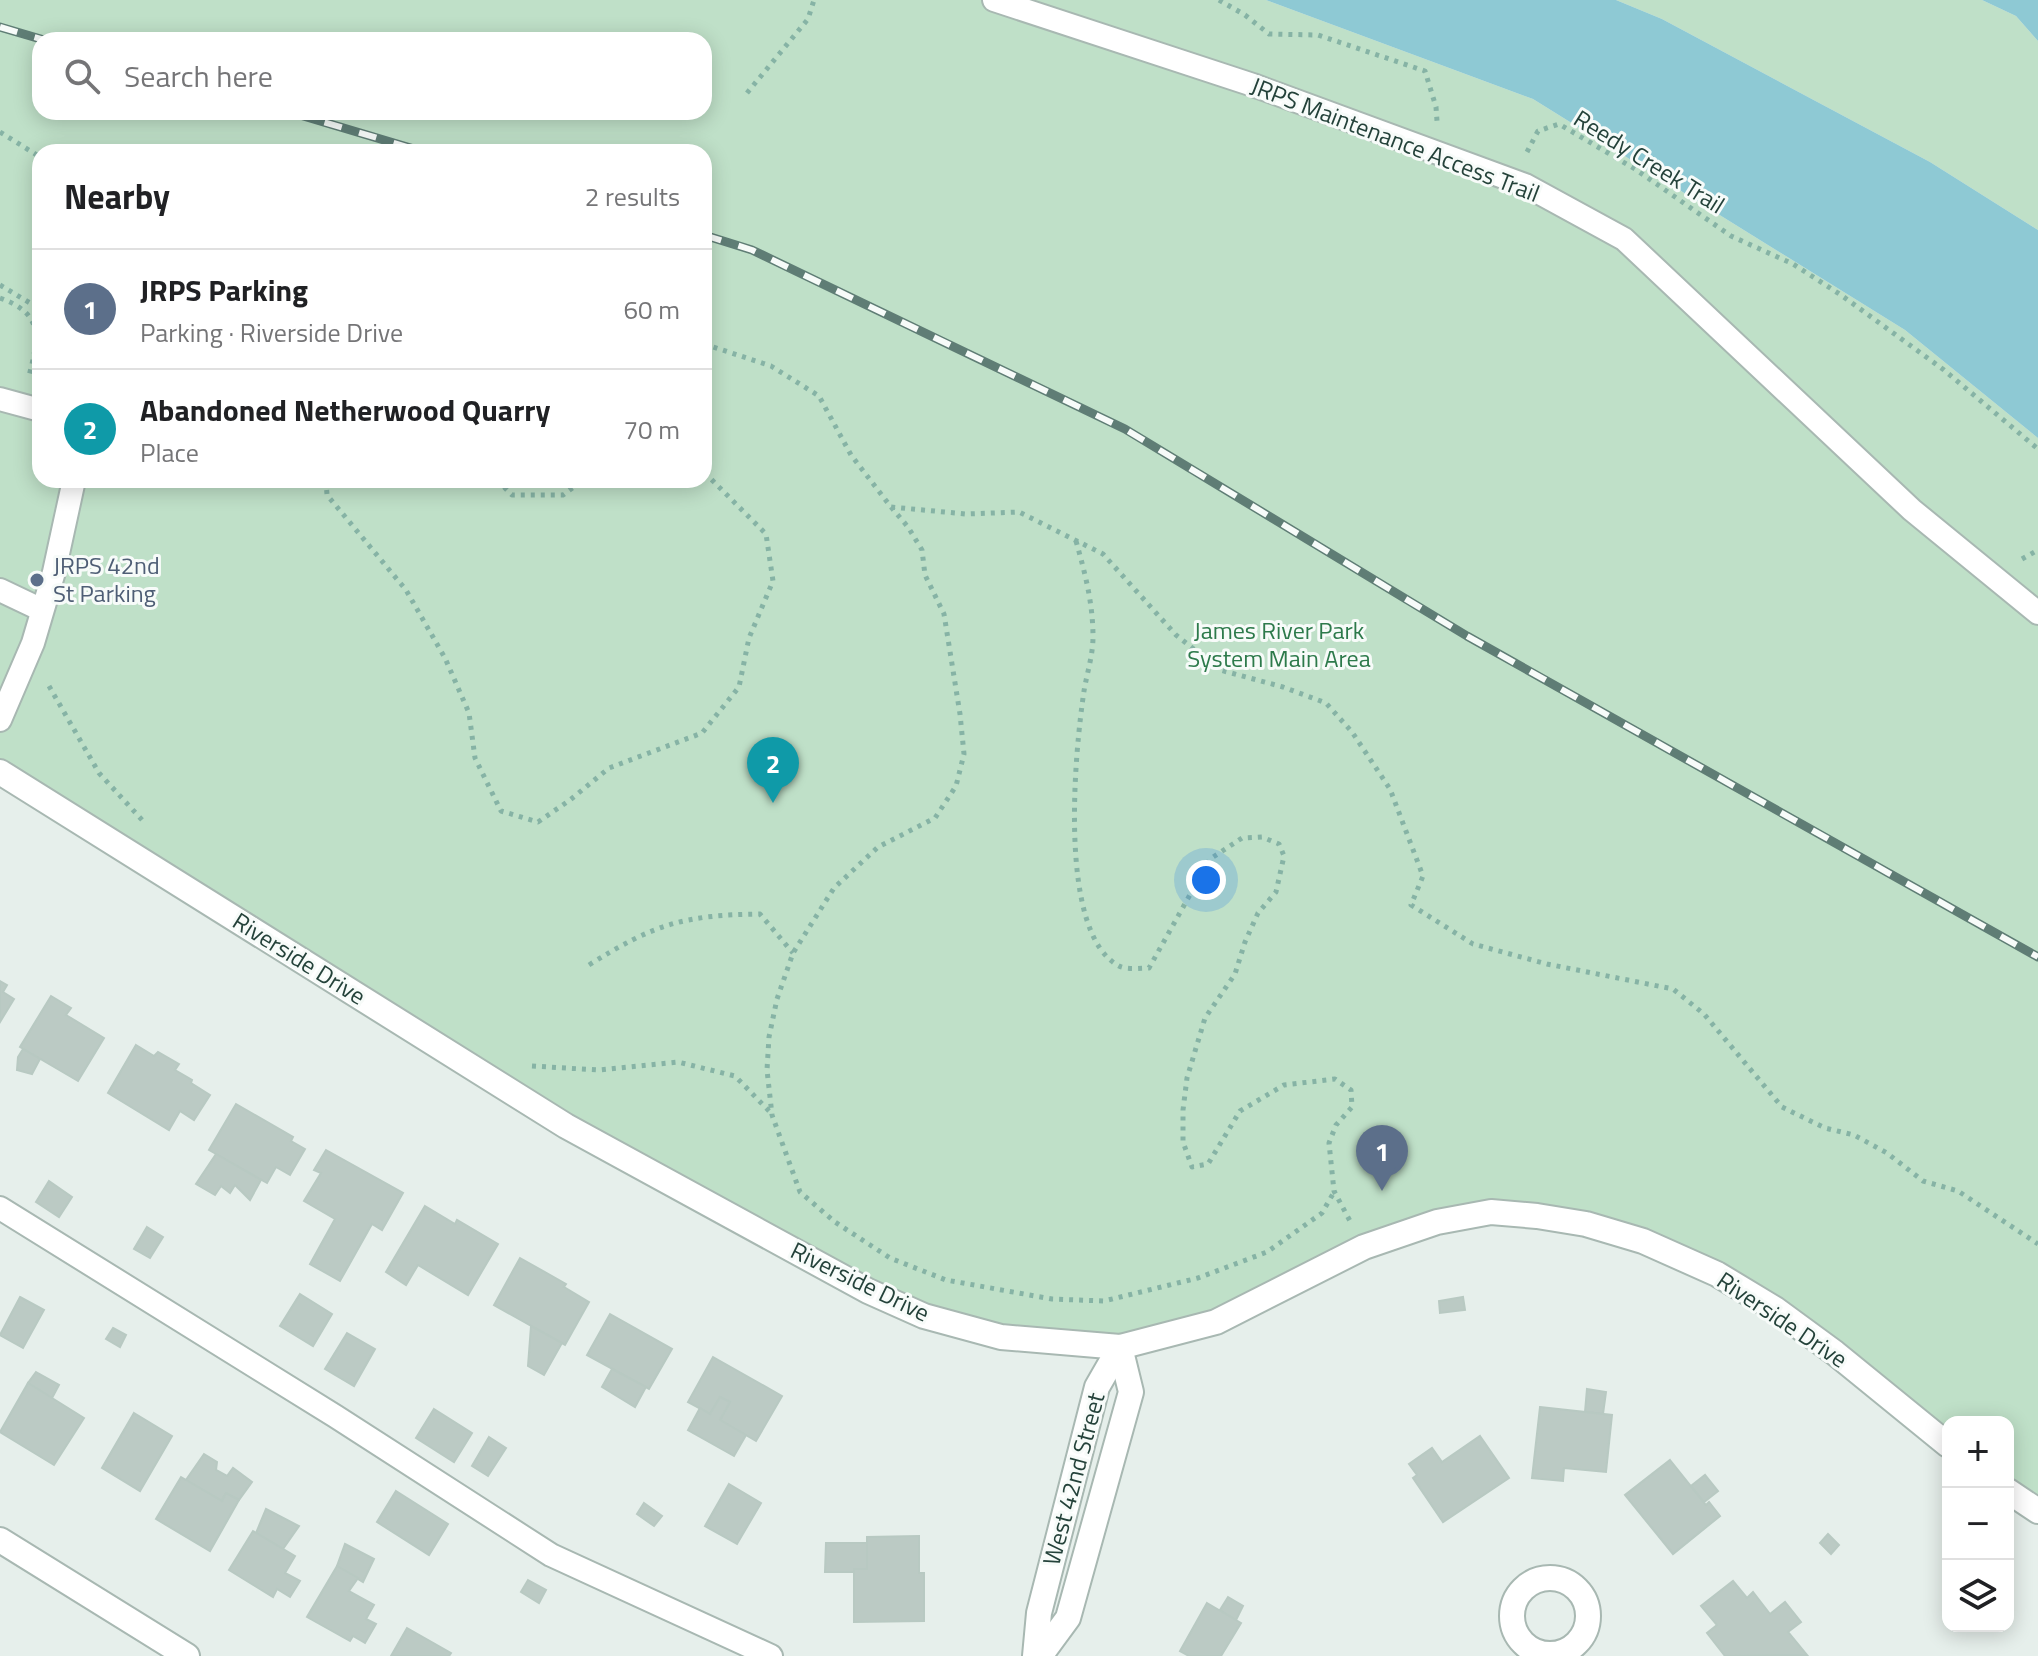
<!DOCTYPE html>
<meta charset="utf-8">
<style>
:root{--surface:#fff;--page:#f6f6f6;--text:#202124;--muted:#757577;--line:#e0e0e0;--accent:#b45309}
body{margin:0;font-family:"Titillium Web",sans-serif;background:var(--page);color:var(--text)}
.controls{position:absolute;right:24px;bottom:24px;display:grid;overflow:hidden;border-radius:16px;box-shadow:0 4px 20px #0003}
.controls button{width:72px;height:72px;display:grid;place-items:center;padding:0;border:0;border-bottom:2px solid var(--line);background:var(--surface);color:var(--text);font:40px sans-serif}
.you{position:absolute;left:1206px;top:880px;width:28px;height:28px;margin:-20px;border:6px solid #fff;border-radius:50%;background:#1a73e8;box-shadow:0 0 0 12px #1a73e833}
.badge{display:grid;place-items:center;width:52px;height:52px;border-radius:50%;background:var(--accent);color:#fff;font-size:26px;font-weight:700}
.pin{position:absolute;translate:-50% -66px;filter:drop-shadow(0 2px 4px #0008)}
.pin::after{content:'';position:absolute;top:42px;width:28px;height:24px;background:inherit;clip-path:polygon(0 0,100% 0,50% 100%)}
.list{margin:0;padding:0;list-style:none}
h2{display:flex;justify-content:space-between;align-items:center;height:104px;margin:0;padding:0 32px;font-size:34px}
h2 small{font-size:26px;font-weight:400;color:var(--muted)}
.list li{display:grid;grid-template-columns:52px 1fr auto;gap:24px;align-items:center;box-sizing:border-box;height:120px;padding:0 32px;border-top:2px solid var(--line)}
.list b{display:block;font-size:30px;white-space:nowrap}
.list p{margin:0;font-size:26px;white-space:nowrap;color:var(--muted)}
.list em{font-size:26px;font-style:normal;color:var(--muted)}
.icon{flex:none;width:44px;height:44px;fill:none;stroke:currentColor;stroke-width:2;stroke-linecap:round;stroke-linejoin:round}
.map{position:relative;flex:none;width:2038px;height:1656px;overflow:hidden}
.search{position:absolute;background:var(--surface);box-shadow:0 4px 20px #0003;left:32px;top:32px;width:680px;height:88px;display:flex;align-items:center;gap:20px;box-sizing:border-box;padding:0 28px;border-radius:24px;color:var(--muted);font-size:30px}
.panel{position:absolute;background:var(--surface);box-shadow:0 4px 20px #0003;left:32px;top:144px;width:680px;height:344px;border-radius:24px}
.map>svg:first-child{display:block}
.green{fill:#bfe0c8;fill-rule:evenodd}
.water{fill:#8ec9d4}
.building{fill:#bbcac4;stroke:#b8c9c2;stroke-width:2}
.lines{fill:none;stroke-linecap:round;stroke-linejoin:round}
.service-casing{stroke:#a8b8b2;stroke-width:26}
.minor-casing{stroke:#a8b8b2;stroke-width:28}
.tertiary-casing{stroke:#a8b8b2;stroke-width:28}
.path{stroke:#86b3a5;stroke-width:5;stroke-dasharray:4 6;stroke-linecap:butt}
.service{stroke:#fff;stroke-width:22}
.minor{stroke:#fff;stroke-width:24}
.tertiary{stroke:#fff;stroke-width:24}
.rail-casing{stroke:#5f7d75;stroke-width:9}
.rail{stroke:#f7fbf9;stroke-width:6;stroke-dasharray:18;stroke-linecap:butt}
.service-dot{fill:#5c6f8a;stroke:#f7fbf9;stroke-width:3}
.labels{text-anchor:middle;stroke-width:6;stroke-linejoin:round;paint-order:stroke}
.street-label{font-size:24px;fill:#24423a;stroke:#f7fbf9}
.service-label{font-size:24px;fill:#4e5e75;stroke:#f7fbf9;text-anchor:start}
.park-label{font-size:24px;fill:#2d7a4b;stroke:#f7fbf9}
</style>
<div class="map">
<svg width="2038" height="1656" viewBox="0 0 2038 1656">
<rect width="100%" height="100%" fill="#e6efeb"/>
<g class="green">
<path d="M0 0H1266L1533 99 1905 330 2038 438V1511L2008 1491V1422H1948V1445L1775 1309 1586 1224 1437 1222 1275 1294 1120 1347 924 1316 566 1126 0 772ZM40 40H704V112H40ZM40 152H704V480H40Z"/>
<path d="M1616 0H1982L2016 16 2038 41V230L1930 162 1662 19Z"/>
</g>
<g class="water">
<path d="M1266 0H1616L1662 19 1930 162 2038 230V438L1905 330 1533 99Z"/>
<path d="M1982 0H2038V41L2016 16Z"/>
</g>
<g class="building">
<path d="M0 981 7 985 3 992 14 999 0 1022Z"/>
<path d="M51 996 71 1008 66 1015 104 1038 78 1081 20 1047Z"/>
<path d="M136 1045 154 1056 158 1052 179 1064 175 1070 192 1080 191 1083 210 1095 194 1120 180 1111 169 1130 108 1093Z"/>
<path d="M23 1049 40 1059 32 1074 17 1070 18 1057Z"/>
<path d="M236 1104 293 1137 291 1141 305 1149 290 1175 276 1167 267 1183 209 1150Z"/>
<path d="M326 1150 403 1193 382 1230 372 1224 340 1281 310 1264 335 1219 304 1201 321 1173 314 1170Z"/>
<path d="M216 1154 261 1180 250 1200 235 1185 230 1193 221 1186 215 1195 196 1184Z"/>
<path d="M49 1181 72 1197 59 1217 36 1202Z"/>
<path d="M425 1206 455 1224 457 1220 498 1244 468 1295 418 1265 406 1285 386 1272Z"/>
<path d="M147 1227 163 1237 150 1258 134 1249Z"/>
<path d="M520 1258 566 1284 564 1287 589 1302 565 1345 494 1305Z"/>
<path d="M300 1294 332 1314 313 1346 280 1326Z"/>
<path d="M20 1297 44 1310 23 1348 0 1335Z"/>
<path d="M1463 1297 1465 1310 1440 1313 1439 1301Z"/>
<path d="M610 1314 672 1349 649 1389 587 1355Z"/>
<path d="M531 1326 562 1343 544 1375 528 1366Z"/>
<path d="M113 1328 126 1335 120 1347 106 1339Z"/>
<path d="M347 1333 375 1349 354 1386 325 1369Z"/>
<path d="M713 1357 782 1396 756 1441 720 1420 730 1402 720 1397 710 1414 688 1402Z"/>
<path d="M612 1369 646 1387 635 1407 602 1387Z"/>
<path d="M36 1372 59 1385 52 1398 28 1383Z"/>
<path d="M28 1383 84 1418 54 1465 0 1432Z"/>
<path d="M1587 1389 1606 1392 1603 1414 1585 1412Z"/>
<path d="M720 1397 730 1402 720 1420 746 1435 734 1456 688 1430 700 1408 710 1414Z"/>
<path d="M1540 1407 1612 1415 1606 1472 1564 1468 1563 1481 1532 1478Z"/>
<path d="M434 1409 472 1433 454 1462 416 1438Z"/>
<path d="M134 1413 172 1436 140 1491 102 1468Z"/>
<path d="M1480 1436 1509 1478 1443 1522 1413 1478 1417 1475 1409 1464 1432 1448 1442 1462Z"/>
<path d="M489 1437 506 1448 488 1476 472 1466Z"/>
<path d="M204 1454 217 1462 216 1470 227 1476 233 1468 252 1482 239 1500 226 1493 222 1501 186 1480Z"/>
<path d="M1670 1460 1706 1505 1709 1502 1720 1516 1673 1554 1625 1495Z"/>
<path d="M1705 1475 1718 1491 1704 1502 1691 1486Z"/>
<path d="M181 1477 222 1501 226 1493 239 1500 210 1551 156 1519Z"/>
<path d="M729 1484 761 1503 737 1544 705 1526Z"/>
<path d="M396 1491 448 1524 429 1555 377 1522Z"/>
<path d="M644 1503 662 1516 654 1526 637 1514Z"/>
<path d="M266 1509 299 1526 283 1549 256 1533Z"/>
<path d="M253 1531 295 1556 285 1573 300 1581 290 1597 277 1589 273 1597 229 1570Z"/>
<path d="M1828 1534 1839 1545 1831 1554 1820 1543Z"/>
<path d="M919 1536V1573H924V1621L854 1622V1569H867V1537Z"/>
<path d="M826 1543H867V1569H854V1572H825Z"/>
<path d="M345 1544 374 1559 363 1582 337 1566Z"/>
<path d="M337 1566 358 1578 349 1591 374 1605 366 1619 376 1624 365 1643 353 1636 350 1641 307 1617Z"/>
<path d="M528 1580 546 1590 539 1603 521 1592Z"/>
<path d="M1733 1581 1747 1598 1753 1592 1770 1614 1785 1602 1801 1622 1788 1632 1807 1655 1725 1656 1707 1633 1717 1625 1701 1606Z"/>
<path d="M1228 1597 1243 1606 1236 1620 1220 1610Z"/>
<path d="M1207 1603 1241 1623 1221 1656H1189L1180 1651Z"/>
<path d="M407 1628 451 1653 449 1656H391Z"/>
</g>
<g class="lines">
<g class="service-casing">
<g id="service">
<path d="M994 0 1253 85 1525 185 1624 239 1912 510 2038 613"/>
<path d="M0 399 40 410"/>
<path d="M0 590 42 610"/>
<path d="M0 720 33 643 54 572 74 480"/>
<path d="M0 1208 335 1416 551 1555 771 1656"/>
</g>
</g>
<g class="minor-casing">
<g id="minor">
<path d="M0 1540 187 1656"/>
<circle cx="1550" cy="1616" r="38"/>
<path d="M1035 1656 1039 1613 1097 1387 1120 1347"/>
<path d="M1040 1656 1068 1618 1131 1392 1120 1347"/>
</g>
</g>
<g class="tertiary-casing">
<g id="tertiary">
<path d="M0 772 566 1126 868 1291 924 1316 1001 1337 1120 1347 1216 1322 1364 1247 1437 1222 1491 1212 1537 1216 1586 1224 1643 1241 1717 1274 1775 1309 1835 1353 1948 1445"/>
<path d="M2008 1491 2038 1511"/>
</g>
</g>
<g class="path">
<path d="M1219 0 1245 15 1269 34 1318 35 1425 71 1436 107 1437 121"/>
<path d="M747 93 808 19 814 0"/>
<path d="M0 132 40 157"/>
<path d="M1527 152 1538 131 1559 124 1635 169 1731 236 1793 264 1841 295 1944 370 2038 449"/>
<path d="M0 285 40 309"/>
<path d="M0 298C44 314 39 337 29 376"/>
<path d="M704 344 771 366 819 396 851 455 891 507 966 514 1019 512 1103 554 1176 635 1220 670 1283 687 1326 703 1352 732 1390 789 1423 876 1411 905 1473 944 1547 964 1673 989 1704 1014 1782 1107 1825 1128 1854 1135 1887 1153 1923 1181 1958 1191 2038 1244"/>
<path d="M326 480 327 495 406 590 445 658 469 713 475 758 501 811 538 822 570 800 609 768 702 733 739 687 749 638 773 581 766 534 704 472"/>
<path d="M497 480 512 495H563L583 480"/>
<path d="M891 507 908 527 922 550 925 575 944 614 960 714 964 754 956 786 935 818 878 847 834 888 793 953 777 999 769 1037 767 1070 772 1115 800 1192 835 1222 890 1258 946 1280 1052 1299 1104 1301 1198 1278 1267 1252 1322 1213 1334 1192"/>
<path d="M1076 541C1085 573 1093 603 1093 637 1093 655 1087 673 1084 691 1075 751 1057 933 1119 966 1126 970 1141 968 1149 968L1210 859 1242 838 1262 837 1279 844 1284 856 1276 892 1258 913 1245 942 1235 974 1205 1018 1187 1078 1183 1110V1142L1192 1167 1208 1164 1240 1111 1284 1085 1335 1079 1351 1090 1352 1107 1336 1125 1329 1143 1334 1191 1350 1221"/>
<path d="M2022 559 2038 550"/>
<path d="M49 686 99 773 143 821"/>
<path d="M589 965C654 924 684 915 760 914L793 953"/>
<path d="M532 1066 599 1070 678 1062 735 1076 772 1114"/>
</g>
<use href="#service" class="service"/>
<use href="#minor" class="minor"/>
<use href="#tertiary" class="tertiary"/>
<g class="rail-casing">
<g id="rail">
<path d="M0 27 44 40"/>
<path d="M290 112 424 152"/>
<path d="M704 235 752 250 1125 429 1467 636 2038 957"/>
</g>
</g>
<use href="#rail" class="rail"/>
</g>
<circle class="service-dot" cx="37" cy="580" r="8"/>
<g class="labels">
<g class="street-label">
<text transform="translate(1395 140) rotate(21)" y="8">JRPS Maintenance Access Trail</text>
<text transform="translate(1649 162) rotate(32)" y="8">Reedy Creek Trail</text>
<text transform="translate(299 959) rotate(32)" y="8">Riverside Drive</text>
<text transform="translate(860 1282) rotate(26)" y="8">Riverside Drive</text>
<text transform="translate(1782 1320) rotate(34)" y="8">Riverside Drive</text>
<text transform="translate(1074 1479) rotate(-75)" y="8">West 42nd Street</text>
</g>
<g class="service-label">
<text x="53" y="574">JRPS 42nd<tspan x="53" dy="28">St Parking</tspan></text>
</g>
<g class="park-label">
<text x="1279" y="639">James River Park<tspan x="1279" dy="28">System Main Area</tspan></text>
</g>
</g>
</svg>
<div class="controls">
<button>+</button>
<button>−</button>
<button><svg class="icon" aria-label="layers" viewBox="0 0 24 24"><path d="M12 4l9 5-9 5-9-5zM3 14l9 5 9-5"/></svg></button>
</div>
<div class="you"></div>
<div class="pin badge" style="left:1382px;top:1191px;background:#5c6f8a">1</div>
<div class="pin badge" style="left:773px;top:803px;background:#0f9aa8">2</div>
<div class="search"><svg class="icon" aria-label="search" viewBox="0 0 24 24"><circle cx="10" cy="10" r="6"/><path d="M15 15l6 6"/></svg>Search here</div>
<section class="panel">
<h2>Nearby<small>2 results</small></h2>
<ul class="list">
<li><span class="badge" style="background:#5c6f8a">1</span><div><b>JRPS Parking</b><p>Parking · Riverside Drive</p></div><em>60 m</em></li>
<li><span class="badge" style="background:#0f9aa8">2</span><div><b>Abandoned Netherwood Quarry</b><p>Place</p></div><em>70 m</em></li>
</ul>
</section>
</div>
